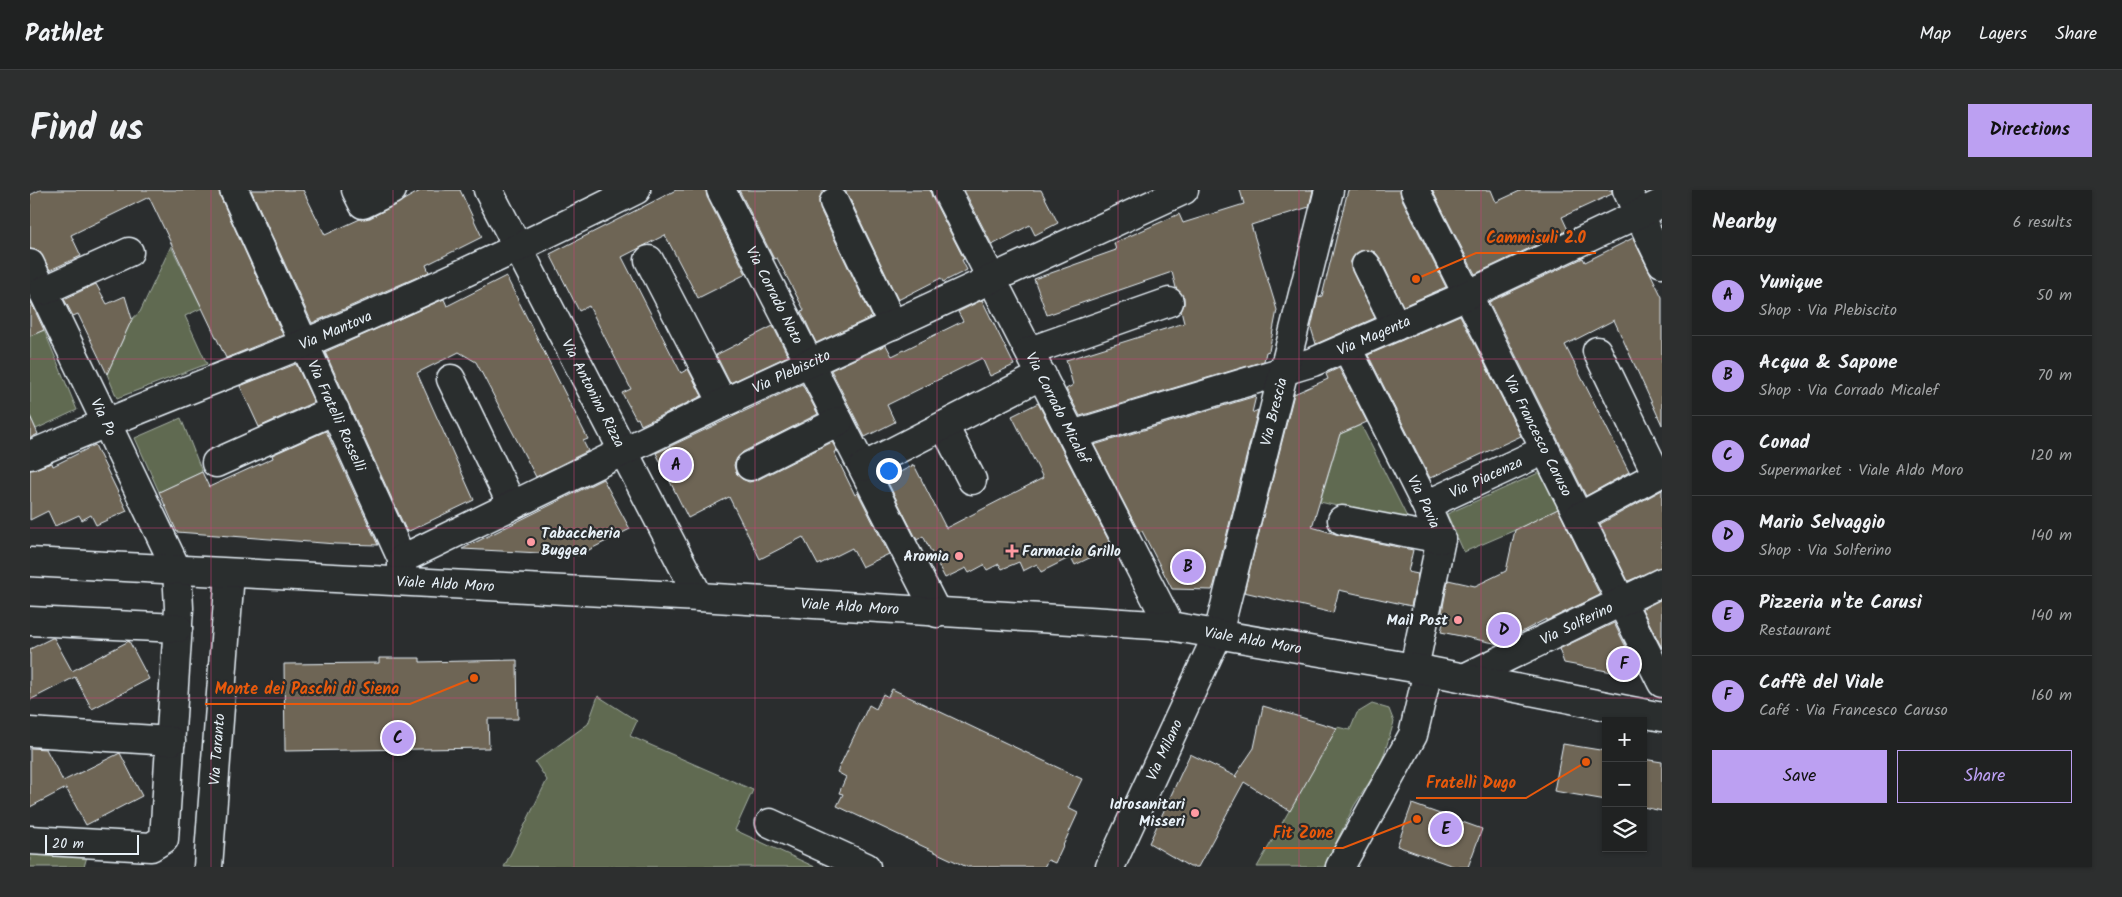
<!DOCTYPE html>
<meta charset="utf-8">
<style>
:root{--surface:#202222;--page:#2d2f2f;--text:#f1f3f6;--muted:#a2a4a5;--line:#3d3f40;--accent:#bca0f2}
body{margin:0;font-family:Kalam,sans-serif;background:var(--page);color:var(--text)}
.controls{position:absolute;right:15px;bottom:15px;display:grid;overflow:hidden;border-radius:0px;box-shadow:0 1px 4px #0004}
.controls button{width:45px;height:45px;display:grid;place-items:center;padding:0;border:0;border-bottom:1px solid var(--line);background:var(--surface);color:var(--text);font:25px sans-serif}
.scale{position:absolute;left:15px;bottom:12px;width:94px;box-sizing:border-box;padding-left:5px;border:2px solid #e8f1f8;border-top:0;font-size:14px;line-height:18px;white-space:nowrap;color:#e8f1f8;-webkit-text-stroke:4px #2a2d2e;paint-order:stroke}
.you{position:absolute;left:858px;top:280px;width:18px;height:18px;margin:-12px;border:4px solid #fff;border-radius:50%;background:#1a73e8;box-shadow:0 0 0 8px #1a73e833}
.badge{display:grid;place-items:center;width:32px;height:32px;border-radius:50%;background:var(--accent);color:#111;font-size:16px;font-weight:700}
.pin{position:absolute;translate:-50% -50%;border:2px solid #fff;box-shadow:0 1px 5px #0006}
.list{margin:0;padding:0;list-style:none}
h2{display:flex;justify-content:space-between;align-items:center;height:65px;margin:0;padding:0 20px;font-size:21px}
h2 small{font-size:16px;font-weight:400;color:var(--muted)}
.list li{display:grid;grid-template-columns:32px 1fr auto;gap:15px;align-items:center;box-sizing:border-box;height:80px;padding:0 20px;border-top:1px solid var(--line)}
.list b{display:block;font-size:19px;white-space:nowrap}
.list p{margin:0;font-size:16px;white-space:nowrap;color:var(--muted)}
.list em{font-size:16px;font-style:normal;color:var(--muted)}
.actions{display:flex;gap:10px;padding:15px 20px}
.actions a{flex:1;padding:11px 0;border:1px solid var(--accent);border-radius:0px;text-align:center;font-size:18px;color:var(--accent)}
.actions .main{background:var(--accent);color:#111}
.icon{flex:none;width:28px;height:28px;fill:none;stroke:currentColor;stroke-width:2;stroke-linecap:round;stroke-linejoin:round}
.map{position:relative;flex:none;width:1632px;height:677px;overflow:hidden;border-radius:0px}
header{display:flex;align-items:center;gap:30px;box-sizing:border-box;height:70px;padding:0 25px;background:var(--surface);border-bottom:1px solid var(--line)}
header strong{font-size:24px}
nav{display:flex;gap:28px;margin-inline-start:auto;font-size:18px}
.intro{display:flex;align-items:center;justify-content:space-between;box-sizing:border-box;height:120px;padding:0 30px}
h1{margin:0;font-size:35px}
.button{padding:12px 22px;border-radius:0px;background:var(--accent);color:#111;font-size:18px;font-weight:700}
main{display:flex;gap:30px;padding:0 30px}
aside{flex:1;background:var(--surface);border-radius:0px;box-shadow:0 1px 4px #0004}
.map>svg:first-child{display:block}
.green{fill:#616b51;stroke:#a4aea4}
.building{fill:#6e6555;stroke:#e8f1f8}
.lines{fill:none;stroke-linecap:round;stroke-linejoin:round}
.street-casing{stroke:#e8f1f8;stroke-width:31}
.secondary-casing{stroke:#e8f1f8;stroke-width:31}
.street{stroke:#2a2d2e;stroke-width:28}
.secondary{stroke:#2a2d2e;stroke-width:28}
.grid{fill:none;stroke:#ca437a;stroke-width:1;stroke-opacity:0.55}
.poi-dot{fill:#ff9aa2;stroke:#2a2d2e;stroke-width:2}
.labels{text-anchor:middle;stroke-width:4.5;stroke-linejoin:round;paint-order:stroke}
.street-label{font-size:15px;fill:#e8f1f8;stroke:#2a2d2e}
.poi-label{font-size:15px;font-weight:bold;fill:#e8f1f8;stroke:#2a2d2e;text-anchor:end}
.leader{fill:none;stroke:#e8590c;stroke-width:2}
.callout-dot{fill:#e8590c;stroke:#2a2d2e;stroke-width:2}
.callout-label{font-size:16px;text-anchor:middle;font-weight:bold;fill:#e8590c;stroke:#2a2d2e;stroke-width:4.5;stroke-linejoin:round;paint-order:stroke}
</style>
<header>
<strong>Pathlet</strong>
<nav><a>Map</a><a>Layers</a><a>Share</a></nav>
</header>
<div class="intro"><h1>Find us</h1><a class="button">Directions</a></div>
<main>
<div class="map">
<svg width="1632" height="677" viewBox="0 0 1632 677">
<rect width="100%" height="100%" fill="#2a2d2e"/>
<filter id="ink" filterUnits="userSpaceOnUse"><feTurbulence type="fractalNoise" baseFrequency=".02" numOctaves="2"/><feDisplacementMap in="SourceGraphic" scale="10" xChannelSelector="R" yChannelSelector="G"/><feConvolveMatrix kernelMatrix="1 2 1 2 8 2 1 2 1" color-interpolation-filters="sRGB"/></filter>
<g filter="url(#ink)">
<g class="green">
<path d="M141 56 172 118 155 126 177 174 87 208 77 184 102 129 110 122Z"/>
<path d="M14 140 47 220 6 239 0 226V146Z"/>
<path d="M151 228 172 282 129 302 105 248Z"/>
<path d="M1331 235 1380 333 1290 312 1310 244Z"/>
<path d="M1515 280 1531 318 1483 341 1434 362 1417 324Z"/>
<path d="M568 506 607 531 600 546 723 600 705 640 785 677H474L517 590 505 572 558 534Z"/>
<path d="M1342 514 1359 519 1364 532 1351 574 1324 616 1294 677H1227L1307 537 1320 540 1327 523Z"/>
<path d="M0 659 58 663 54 677H0Z"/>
</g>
<g class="building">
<path d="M10 0H189L190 6 253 145 196 168 119 7 41 45 51 66 20 80 9 61 0 59V5Z"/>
<path d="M221 0H273L295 45 330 29 340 28 392 0H430L452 47 396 75 399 82 282 133Z"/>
<path d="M646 0H676L677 7 716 84 668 108 635 45 592 67 651 183 658 179 672 206 611 235 608 228 606 229 592 203 601 199 559 116 549 121 520 64Z"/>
<path d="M709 0H795L789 10 790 19 842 127 786 153 771 121 774 120 747 68 744 69Z"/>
<path d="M814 0H900L902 7 934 69 932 70 937 80 913 92 911 88 868 110 818 5Z"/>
<path d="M934 0H1011L1028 33 1005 45 1000 35 962 55Z"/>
<path d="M1210 0H1283L1279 17 1221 35 1247 120 1239 161 1236 162 1234 171 1050 226 1036 199 1043 195 1036 170 1154 133 1151 121 1154 114V107L1146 98 1142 82 1017 125 1004 89 1086 60 1084 53 1149 24 1153 33 1214 14Z"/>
<path d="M1318 0H1370L1371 7 1416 97 1373 116 1350 68 1345 62 1338 60 1330 61 1323 67 1320 73 1322 81 1345 128 1286 154 1281 138 1288 107 1292 106Z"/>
<path d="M1402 0H1461L1466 12 1492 0H1582V4L1532 27 1538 40 1445 84Z"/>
<path d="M1603 48 1632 107V235L1584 130 1535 155 1599 282 1556 306 1459 112 1553 68 1555 72Z"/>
<path d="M476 86 558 249 553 251 558 261 506 287 446 172 429 162 387 183 444 310 377 342 295 162 414 109 417 116Z"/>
<path d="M66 94 77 114 95 106 102 129 77 184 48 124 43 126 34 109Z"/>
<path d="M0 110 14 140 0 146Z"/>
<path d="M952 110 984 175 960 186 952 168 857 215 865 232 835 247 801 180 856 155 862 166 933 131 928 122Z"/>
<path d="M1430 125 1491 246 1400 288 1338 165Z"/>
<path d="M743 136 758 166 700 193 686 165Z"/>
<path d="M266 174 284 212 229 237 210 196Z"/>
<path d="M1309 178 1337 232 1310 244 1282 337 1309 345 1383 360 1378 382 1388 384 1381 416 1309 400 1303 423 1214 402 1264 204 1298 189 1296 184Z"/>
<path d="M772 194 788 224 713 262 707 268 704 275 706 283 712 289 719 292 727 290 802 252 807 261 804 262 825 305 828 303 859 364 832 377 822 358 788 375 773 347 730 369 699 307 658 328 626 263Z"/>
<path d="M1226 206 1222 223 1228 220 1184 395 1182 400 1142 399 1112 341 1109 342 1064 255Z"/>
<path d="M1008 213 1082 357 1045 375 1041 367 1011 382 1007 374 993 381 989 372 972 379 969 374 957 380 954 375 939 383 936 378 915 388 893 346 887 350 856 289 884 275 916 338 1013 288 982 226Z"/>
<path d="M0 226 8 244 0 248Z"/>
<path d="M296 241 348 355 306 354 147 342 129 302 172 282 179 297 243 268 242 265Z"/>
<path d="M65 255 97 321 66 335 61 325 52 330 49 325 25 336 18 321 0 330V280L22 273 23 276Z"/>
<path d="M573 289 600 339 549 365 432 359Z"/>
<path d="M1632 300V377L1598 391 1570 334Z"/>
<path d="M1528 319 1570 405 1516 431V429L1469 454 1411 442 1415 423 1412 422 1418 390 1445 396 1476 381 1485 340Z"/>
<path d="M1632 409V458L1612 419Z"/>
<path d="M1584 433 1609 483 1604 486 1534 473 1529 459Z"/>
<path d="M22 448H24L42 481 99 451 119 489 62 519 45 487 0 510V459Z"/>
<path d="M349 468H390V472L487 470 488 529H458L459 558 255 561 254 474 349 473Z"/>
<path d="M862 499 1052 589 1038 618 1048 623 1025 673 1018 670 1014 677H937L807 616 813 604 809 603 816 587 807 582 839 515 846 519 853 504 858 507Z"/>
<path d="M1233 516 1307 538 1260 621 1214 592 1168 677H1160L1119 653 1160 564 1207 587 1205 586 1224 558Z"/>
<path d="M1533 554 1576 561V610L1524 601Z"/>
<path d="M0 558 16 559 33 591 90 563 112 606 56 635 36 598 0 617Z"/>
<path d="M1613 569 1632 572V621L1613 617Z"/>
<path d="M1382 614 1452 639 1438 677H1426L1367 656Z"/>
</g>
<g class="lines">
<g class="street-casing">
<g id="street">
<path id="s1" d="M204 0 372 369V387"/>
<path d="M326 0 333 14 362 0"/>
<path id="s2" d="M458 0 669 407"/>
<path id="s3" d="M691 0 907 423"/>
<path id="s4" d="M916 0 1140 436"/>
<path id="s5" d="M1385 0 1632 493"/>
<path d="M1597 0 1632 73"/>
<path d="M804 12 863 135"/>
<path d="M619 70 693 213"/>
<path id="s6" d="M0 74 147 380 149 418 134 649 121 657 0 650"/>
<path d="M1336 75 1366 136"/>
<path d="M13 101 99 62"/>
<path id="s7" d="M1317 158 1396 315 1411 349 1384 478"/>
<path d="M1000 161 1139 112"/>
<path d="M421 189 482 315"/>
<path d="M914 236 942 290"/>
<path id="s8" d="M1042 245 1283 172 1437 105 1632 13"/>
<path id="s9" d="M0 265C90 226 182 191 273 154 385 107 496 55 606 0"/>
<path d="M186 273 305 220"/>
<path d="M720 276 809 231"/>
<path d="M833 277 1012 185"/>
<path id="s10" d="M1396 315 1515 260"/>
<path d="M1549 327 1627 285 1567 161"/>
<path d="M1312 330 1411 349"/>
<path id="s11" d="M372 369 693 213 1154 0"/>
<path d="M0 431 148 438"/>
<path id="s12" d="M1434 488 1632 392"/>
<path d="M0 542 141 551"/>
<path d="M740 633 836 677"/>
<path id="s13" d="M178 677 200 383"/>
<path id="s14" d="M1080 677 1188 444 1299 0"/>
<path d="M1310 677 1383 545 1398 481"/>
</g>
</g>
<g class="secondary-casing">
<g id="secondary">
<path id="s15" d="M0 372 669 407 1140 436 1384 478 1632 527"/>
</g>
</g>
<use href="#street" class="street"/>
<use href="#secondary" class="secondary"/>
</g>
</g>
<path class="grid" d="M181 0V677M363 0V677M544 0V677M725 0V677M907 0V677M1088 0V677M1269 0V677M1451 0V677M0 169H1632M0 338H1632M0 508H1632"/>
<g class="poi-dot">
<circle cx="501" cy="352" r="5"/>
<path d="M979.5 353.5h5v5h5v5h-5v5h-5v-5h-5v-5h5z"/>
<circle cx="929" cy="366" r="5"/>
<circle cx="1428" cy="430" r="5"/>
<circle cx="1165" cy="623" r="5"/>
</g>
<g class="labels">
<g class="street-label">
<text dy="5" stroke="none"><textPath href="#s3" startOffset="118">Via Corrado Noto</textPath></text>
<text dy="5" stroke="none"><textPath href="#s9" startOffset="330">Via Mantova</textPath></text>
<text dy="5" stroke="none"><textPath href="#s8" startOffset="318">Via Magenta</textPath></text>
<text dy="5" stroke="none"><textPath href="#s11" startOffset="432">Via Plebiscito</textPath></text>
<text dy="5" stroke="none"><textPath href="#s2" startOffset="229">Via Antonino Rizza</textPath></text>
<text dy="5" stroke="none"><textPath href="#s4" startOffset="245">Via Corrado Micalef</textPath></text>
<text dy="5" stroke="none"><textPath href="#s14" startOffset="486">Via Brescia</textPath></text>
<text dy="5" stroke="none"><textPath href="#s1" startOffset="248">Via Fratelli Rosselli</textPath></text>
<text dy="5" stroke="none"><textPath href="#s6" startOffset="170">Via Po</textPath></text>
<text dy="5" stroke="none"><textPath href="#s5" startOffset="275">Via Francesco Caruso</textPath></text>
<text dy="5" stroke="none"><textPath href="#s10" startOffset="66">Via Piacenza</textPath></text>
<text dy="5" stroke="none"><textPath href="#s7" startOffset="172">Via Pavia</textPath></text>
<text dy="5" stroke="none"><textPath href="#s15" startOffset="416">Viale Aldo Moro</textPath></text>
<text dy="5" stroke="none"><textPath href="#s15" startOffset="821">Viale Aldo Moro</textPath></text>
<text dy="5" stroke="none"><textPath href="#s12" startOffset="125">Via Solferino</textPath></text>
<text dy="5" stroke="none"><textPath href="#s15" startOffset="1226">Viale Aldo Moro</textPath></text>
<text dy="5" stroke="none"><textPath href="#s13" startOffset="118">Via Taranto</textPath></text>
<text dy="5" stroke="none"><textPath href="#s14" startOffset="129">Via Milano</textPath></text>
</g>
<g class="poi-label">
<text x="511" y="348" text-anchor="start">Tabaccheria<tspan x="511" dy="17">Buggea</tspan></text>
<text x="992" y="366" text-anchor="start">Farmacia Grillo</text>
<text x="919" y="371">Aromia</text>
<text x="1418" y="435">Mail Post</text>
<text x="1155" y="619">Idrosanitari<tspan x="1155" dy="17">Misseri</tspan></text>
</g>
</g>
<path class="leader" d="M1386 89L1446 63H1566M444 488L380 514H175M1556 572L1496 608H1386M1387 629L1313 658H1233"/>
<g class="callout-dot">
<circle cx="1386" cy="89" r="5"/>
<circle cx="444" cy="488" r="5"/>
<circle cx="1556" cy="572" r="5"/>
<circle cx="1387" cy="629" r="5"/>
</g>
<g class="callout-label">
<text x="1506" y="53">Cammisuli 2.0</text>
<text x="277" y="504">Monte dei Paschi di Siena</text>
<text x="1441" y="598">Fratelli Dugo</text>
<text x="1273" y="648">Fit Zone</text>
</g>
</svg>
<div class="controls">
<button>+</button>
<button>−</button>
<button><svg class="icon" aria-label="layers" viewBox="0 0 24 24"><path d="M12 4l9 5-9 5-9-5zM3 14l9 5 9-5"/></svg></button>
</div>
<div class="scale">20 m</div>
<div class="you"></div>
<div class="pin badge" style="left:646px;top:275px">A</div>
<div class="pin badge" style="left:1158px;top:377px">B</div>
<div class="pin badge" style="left:368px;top:548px">C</div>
<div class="pin badge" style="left:1474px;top:440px">D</div>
<div class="pin badge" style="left:1416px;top:639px">E</div>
<div class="pin badge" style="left:1594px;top:474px">F</div>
</div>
<aside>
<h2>Nearby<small>6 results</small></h2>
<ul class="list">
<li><span class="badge">A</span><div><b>Yunique</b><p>Shop · Via Plebiscito</p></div><em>50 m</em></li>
<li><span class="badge">B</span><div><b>Acqua &amp; Sapone</b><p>Shop · Via Corrado Micalef</p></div><em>70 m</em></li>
<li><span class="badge">C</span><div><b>Conad</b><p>Supermarket · Viale Aldo Moro</p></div><em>120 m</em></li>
<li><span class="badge">D</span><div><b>Mario Selvaggio</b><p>Shop · Via Solferino</p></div><em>140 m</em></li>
<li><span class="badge">E</span><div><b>Pizzeria n'te Carusi</b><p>Restaurant</p></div><em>140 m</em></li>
<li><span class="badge">F</span><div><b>Caffè del Viale</b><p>Café · Via Francesco Caruso</p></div><em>160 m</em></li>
</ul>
<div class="actions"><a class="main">Save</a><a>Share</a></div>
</aside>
</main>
